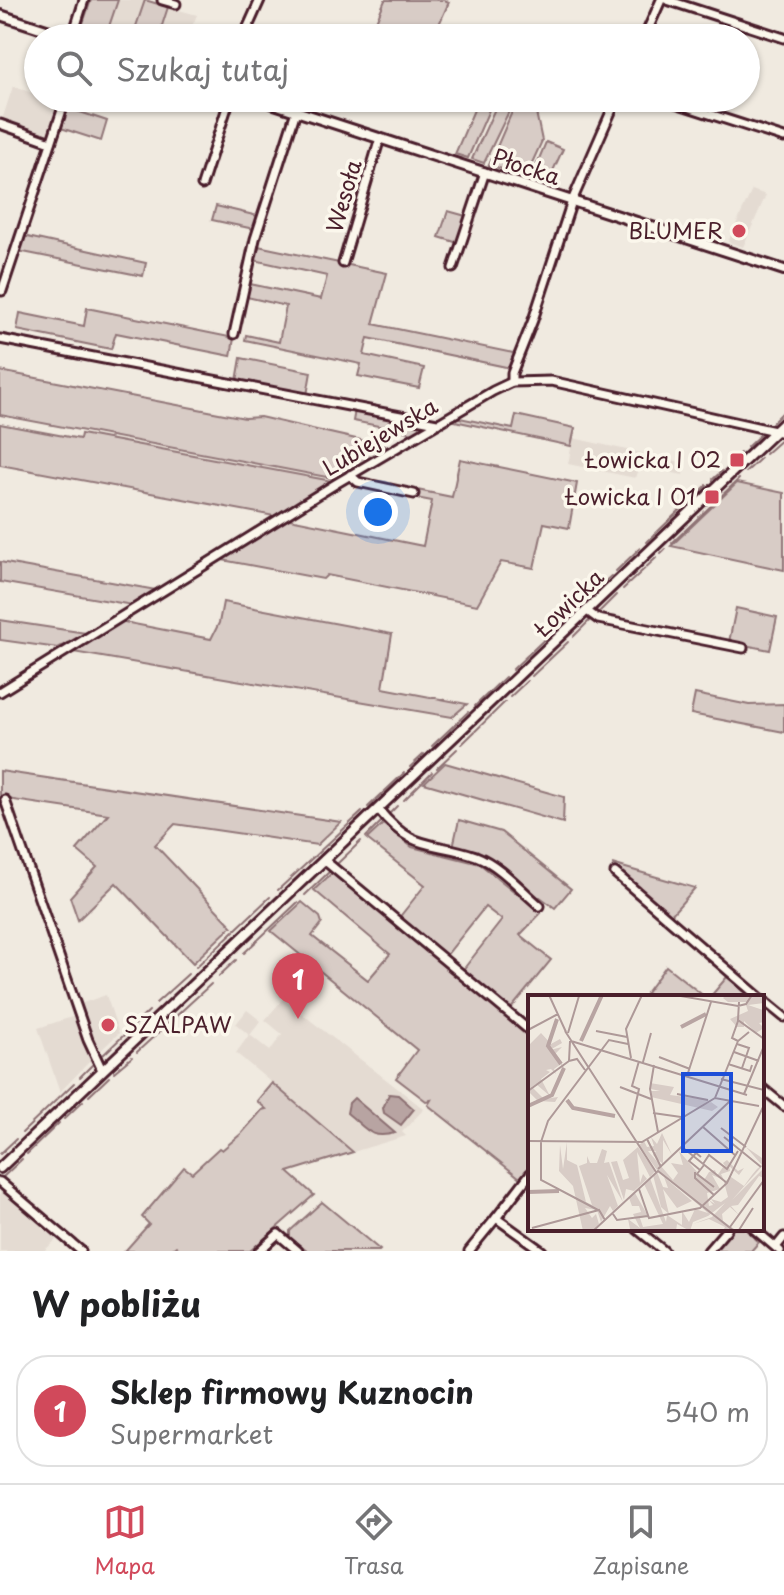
<!DOCTYPE html>
<html lang="pl">
<meta charset="utf-8">
<style>
:root{--surface:#fff;--page:#f6f6f6;--text:#202124;--muted:#757577;--line:#e0e0e0;--accent:#d1495b}
body{margin:0;font-family:"Playpen Sans",sans-serif;background:var(--page);color:var(--text)}
.you{position:absolute;left:378px;top:512px;width:28px;height:28px;margin:-20px;border:6px solid #fff;border-radius:50%;background:#1a73e8;box-shadow:0 0 0 12px #1a73e833}
.badge{display:grid;place-items:center;width:52px;height:52px;border-radius:50%;background:var(--accent);color:#fff;font-size:26px;font-weight:700}
.pin{position:absolute;translate:-50% -66px;filter:drop-shadow(0 2px 4px #0008)}
.pin::after{content:'';position:absolute;top:42px;width:28px;height:24px;background:inherit;clip-path:polygon(0 0,100% 0,50% 100%)}
.list{margin:0;padding:0;list-style:none}
h2{display:flex;justify-content:space-between;align-items:center;height:104px;margin:0;padding:0 32px;font-size:34px}
h2 small{font-size:26px;font-weight:400;color:var(--muted)}
.list li{display:grid;grid-template-columns:52px 1fr auto;gap:24px;align-items:center;box-sizing:border-box;height:112px;margin:0 16px 16px;padding:0 16px;border:2px solid var(--line);border-radius:32px}
.list b{display:block;font-size:30px;white-space:nowrap}
.list p{margin:0;font-size:26px;white-space:nowrap;color:var(--muted)}
.list em{font-size:26px;font-style:normal;color:var(--muted)}
.icon{flex:none;width:44px;height:44px;fill:none;stroke:currentColor;stroke-width:2;stroke-linecap:round;stroke-linejoin:round}
.map{position:relative;flex:none;width:784px;height:1251px;overflow:hidden}
.search{position:absolute;background:var(--surface);box-shadow:0 2px 6px #0004;left:24px;right:24px;top:24px;height:88px;display:flex;align-items:center;gap:20px;box-sizing:border-box;padding:0 28px;border-radius:44px;color:var(--muted);font-size:30px}
.sheet{height:232px;background:var(--surface)}
nav{display:flex;justify-content:space-around;align-items:center;box-sizing:border-box;height:112px;border-top:2px solid var(--line);background:var(--surface);font-size:22px;color:var(--muted)}
nav a{display:grid;justify-items:center;gap:4px}
nav .on{color:var(--accent)}
.map>svg:first-child{display:block}
.built{fill:#e4dbd2}
.green{fill:#d8ccc6;stroke:#917678;stroke-width:2}
.water{fill:#b8a4a2;stroke:#8c6f72;stroke-width:2}
.lines{fill:none;stroke-linecap:round;stroke-linejoin:round}
.stream{stroke:#8c6f72;stroke-width:2}
.minor-casing{stroke:#4a1f2b;stroke-width:13}
.tertiary-casing{stroke:#4a1f2b;stroke-width:14}
.minor{stroke:#fbf7ec;stroke-width:7}
.tertiary{stroke:#fbf7ec;stroke-width:8}
.poi-dot{fill:#d1495b;stroke:#fbf7ec;stroke-width:3}
.labels{text-anchor:middle;stroke-width:7;stroke-linejoin:round;paint-order:stroke}
.street-label{font-size:22px;fill:#4a1f2b;stroke:#fbf7ec}
.poi-label{font-size:22px;fill:#4a1f2b;stroke:#fbf7ec;text-anchor:end}
.inset-river{fill:none;stroke:#b8a4a2;stroke-width:4}
.inset-road{fill:none;stroke:#ae9998;stroke-width:2}
.view{fill:#1d4ed8;fill-opacity:0.15;stroke:#1d4ed8;stroke-width:4}
.inset-edge{fill:none;stroke:#4a1f2b;stroke-width:4}
</style>
<div class="map">
<svg width="784" height="1251" viewBox="0 0 784 1251">
<rect width="100%" height="100%" fill="#f0eae0"/>
<filter id="ink" filterUnits="userSpaceOnUse"><feTurbulence type="fractalNoise" baseFrequency=".0125" numOctaves="2"/><feDisplacementMap in="SourceGraphic" scale="16" xChannelSelector="R" yChannelSelector="G"/><feConvolveMatrix kernelMatrix="1 2 1 2 8 2 1 2 1" color-interpolation-filters="sRGB"/></filter>
<g filter="url(#ink)">
<g class="built">
<path d="M118 0H145L132 38H105Z"/>
<path d="M168 7 197 15 187 38H158Z"/>
<path d="M13 86 38 95V98L59 102 49 132 44 134 2 120Z"/>
<path d="M752 190 766 195 743 247 728 242Z"/>
<path d="M573 438 685 463 683 475 639 466 635 478 568 464Z"/>
<path d="M106 995 119 1033 97 1054 80 1004Z"/>
<path d="M283 999 424 1109 402 1132 406 1136 353 1152 236 1053 249 1035 236 1024 247 1010 261 1021 250 1035 270 1051 282 1034 265 1020Z"/>
<path d="M75 1016 90 1061 60 1092 38 1028Z"/>
<path d="M0 1187 60 1236 44 1251H0Z"/>
</g>
<g class="green">
<path d="M91 0H118L105 38 80 32Z"/>
<path d="M145 0 168 7 158 38H132Z"/>
<path d="M385 0H444L449 2 433 38H369Z"/>
<path d="M518 98H533L542 141 526 176 489 165Z"/>
<path d="M498 102 511 107 484 163 472 159Z"/>
<path d="M476 105 489 110 468 158 455 154Z"/>
<path d="M68 108 107 121 101 141 61 128Z"/>
<path d="M546 142 563 149 547 184 531 178Z"/>
<path d="M216 206 258 216 254 229 212 220Z"/>
<path d="M448 211 466 216 458 243 439 237Z"/>
<path d="M23 236 146 263 143 276 18 251Z"/>
<path d="M258 246 387 273 373 324 518 354 511 368 368 338 364 355 424 368 419 388 358 376 361 364 245 340 246 335 279 342 286 306 247 297 250 284 321 299 327 276 254 260Z"/>
<path d="M87 308 234 338 231 356 116 333 111 349 17 330 20 313 84 326Z"/>
<path d="M241 358 311 372 307 395 237 381Z"/>
<path d="M0 371 245 418 260 417 391 447 337 479 0 415Z"/>
<path d="M355 410 427 424 414 433 353 421Z"/>
<path d="M516 415 575 428 571 446 450 420 455 417 513 429Z"/>
<path d="M0 424 80 439 81 434 332 481 274 516 0 465Z"/>
<path d="M460 459 577 483 569 528 544 523 534 568 501 562 477 605 327 575 323 579 222 560 227 556 223 555 285 518 423 546 432 501 416 498 417 490 452 497Z"/>
<path d="M737 483 784 493V570L671 546Z"/>
<path d="M0 562 156 590 132 605 0 582Z"/>
<path d="M223 602 392 634 383 688 467 704 452 717 73 652 119 621 211 639 219 623Z"/>
<path d="M736 608 777 617 770 650 729 642Z"/>
<path d="M0 620 86 633 58 648 0 640Z"/>
<path d="M695 694 749 705 784 704V732L691 714Z"/>
<path d="M445 763 564 797 563 823 424 783Z"/>
<path d="M0 771 341 822 317 845 175 824 155 845 232 926 193 963 116 883 78 920 70 897 97 867 77 850 108 814 0 798Z"/>
<path d="M459 820 501 832 571 889 555 908 540 897H537L485 855 453 847Z"/>
<path d="M383 824 412 847 480 864 541 913 520 935 551 960 510 1010 462 971 502 920 485 907 445 957 398 919 425 885 367 839Z"/>
<path d="M612 864 695 888 671 915Z"/>
<path d="M333 872 530 1033V1166L520 1178 428 1105 431 1100 426 1101 396 1078 417 1050 271 931 302 902 320 917 322 923 312 936 368 980 390 954 314 890Z"/>
<path d="M666 966 705 997H651L646 993Z"/>
<path d="M727 977 751 997H710Z"/>
<path d="M272 1083 353 1152 288 1172 314 1195 250 1251H181L176 1246 170 1251H125L149 1224 142 1217 184 1167 192 1173 219 1148 222 1150 242 1133 262 1110 266 1109 257 1101Z"/>
<path d="M322 1202 380 1250 379 1251H307L290 1238V1231Z"/>
<path d="M733 1229H745L759 1242 751 1251H714Z"/>
</g>
<g class="water">
<path d="M389 1094 398 1095 414 1109 401 1125 384 1113 383 1108Z"/>
<path d="M354 1098 395 1133C370 1140 367 1129 347 1113L349 1103Z"/>
</g>
<g class="lines">
<g class="stream">
<path d="M772 423 784 411"/>
<path d="M747 447 763 432"/>
<path d="M765 454 783 438"/>
<path d="M729 464 740 453"/>
<path d="M746 472 761 458"/>
<path d="M713 479 722 471"/>
<path d="M702 490 707 485"/>
<path d="M689 502 697 494"/>
<path d="M647 542 683 507"/>
<path d="M672 543 739 479"/>
<path d="M661 553 665 549"/>
<path d="M616 571 640 548"/>
<path d="M600 586 611 576"/>
<path d="M623 589 656 558"/>
<path d="M598 613 616 595"/>
<path d="M574 636 590 620"/>
<path d="M512 670 594 592"/>
<path d="M532 676 568 642"/>
<path d="M510 697 527 681"/>
<path d="M475 706 505 677"/>
<path d="M462 744 505 702"/>
<path d="M432 746 468 712"/>
<path d="M410 767 424 754"/>
<path d="M437 768 457 749"/>
<path d="M404 800 432 772"/>
<path d="M368 807 404 773"/>
<path d="M389 814 397 806"/>
<path d="M366 837 382 821"/>
<path d="M337 864 361 841"/>
<path d="M278 890 362 812"/>
<path d="M305 895 329 872"/>
<path d="M244 953 298 902"/>
<path d="M196 967 270 897"/>
<path d="M219 976 236 960"/>
<path d="M156 1003 188 974"/>
<path d="M137 1052 211 984"/>
<path d="M101 1057 149 1011"/>
<path d="M114 1072 132 1057"/>
<path d="M80 1077 92 1065"/>
<path d="M89 1096 109 1077"/>
<path d="M64 1119 83 1101"/>
<path d="M22 1133 74 1083"/>
<path d="M0 1154 16 1139"/>
<path d="M27 1154 59 1123"/>
<path d="M3 1177 22 1159"/>
</g>
<g class="minor-casing">
<g id="minor">
<path d="M162 0 176 4"/>
<path d="M667 0 784 38"/>
<path d="M72 38 84 0"/>
<path d="M243 38 260 0"/>
<path d="M644 38 661 0"/>
<path d="M660 98 784 138"/>
<path d="M0 124 51 142"/>
<path d="M202 185 230 98"/>
<path d="M343 263 380 138"/>
<path d="M453 268 485 172"/>
<path d="M2 291 66 98"/>
<path d="M234 334 255 239 296 111"/>
<path d="M0 339 437 423"/>
<path d="M512 382V373L533 320 572 201 617 98"/>
<path d="M350 475 358 482 414 494"/>
<path d="M587 611 598 619 743 648"/>
<path d="M0 692 337 483 493 391 512 382 551 381 784 433"/>
<path d="M5 800 88 1040 102 1070"/>
<path d="M378 809C414 853 430 840 476 856 500 865 521 890 540 906"/>
<path d="M324 860 530 1031"/>
<path d="M615 873 759 997"/>
<path d="M762 999 784 1017"/>
<path d="M762 1088 784 1106"/>
<path d="M530 1174 496 1218 542 1251"/>
<path d="M0 1182 81 1251"/>
<path d="M637 1229 664 1251"/>
<path d="M754 1229 780 1251"/>
<path d="M776 1247 784 1237"/>
<path d="M259 1251 278 1234 298 1251"/>
<path d="M469 1251 496 1218"/>
<path d="M708 1251 727 1229"/>
</g>
</g>
<g class="tertiary-casing">
<g id="tertiary">
<path d="M0 15 71 38"/>
<path d="M256 98 784 270"/>
<path d="M0 1168 784 423"/>
</g>
</g>
<use href="#minor" class="minor"/>
<use href="#tertiary" class="tertiary"/>
</g>
</g>
<g class="poi-dot">
<circle cx="739" cy="231" r="8"/>
<rect x="729" y="452" width="16" height="16" rx="4"/>
<rect x="704" y="489" width="16" height="16" rx="4"/>
<circle cx="108" cy="1025" r="8"/>
</g>
<g class="labels">
<g class="street-label">
<text transform="translate(526 167) rotate(18)" y="8">Płocka</text>
<text transform="translate(344 196) rotate(-74)" y="8">Wesoła</text>
<text transform="translate(380 437) rotate(-31)" y="8">Lubiejewska</text>
<text transform="translate(569 603) rotate(-44)" y="8">Łowicka</text>
</g>
<g class="poi-label">
<text x="723" y="239">BLUMER</text>
<text x="721" y="468">Łowicka I 02</text>
<text x="696" y="505">Łowicka I 01</text>
<text x="124" y="1033" text-anchor="start">SZALPAW</text>
</g>
</g>
<g transform="translate(528 995)">
<rect width="236" height="236" fill="#f0eae0"/>
<path d="M198 0H236V8L220 10 235 15 236 27 231 28 236 33 228 38 216 26V32H209L202 24 220 16 218 10 220 7H200L195 3ZM13 38 23 49 32 44 34 48 22 55 34 52 25 61 34 69 37 74 35 79 33 69 26 74 28 79 23 74 18 75 22 77 13 84 22 101 8 89 4 92 16 104 30 102 27 107 10 106 0 96V51ZM122 88 146 92 142 100 181 105 173 111 183 107 190 112 184 116 123 102V96H132L123 94ZM134 138 144 160 135 145V169L125 160 128 156H120L145 185 150 178 143 168 155 170 151 156 176 185 181 177 187 175 189 181 195 172 200 175 195 168 199 165 210 176 216 173 211 180 201 171 202 176 193 179 196 185 184 180 192 194 179 198 181 211 185 210 181 205 187 209 183 204 193 207 200 202 196 187 203 182 216 191 224 180 229 174 234 170 218 152 234 163 236 155V169L204 205 236 173V183L231 181 210 210 203 211 211 220 202 212 194 219 195 226 209 236H195L197 232 181 224 165 229 184 222 197 208 180 221 165 227 162 236 149 229 148 236H105L102 234 100 224 112 233 105 219 113 217 111 211H104L101 203 107 198 120 221 112 223 115 232 135 229 116 189 122 183 138 227 139 220 154 230V216L161 227 167 214 180 218 129 175 111 150 116 146 119 152 126 151 123 142 129 149ZM39 147V165L49 170 58 207 64 210 51 171 59 168V161L62 168H69L74 154 79 156 76 168 81 167 95 207 79 180 90 211 85 216 82 211 73 227 69 215 57 213 64 223 68 219 71 229 64 236H55L45 191 31 176 32 150 35 174ZM110 152 127 176 122 182 109 157 112 188 115 179 119 184 106 196 98 194 96 205 83 167 89 166 95 185 101 183 95 165ZM129 177 135 192 140 193 136 182 164 206 149 213 135 194 141 219 133 212 125 180Z" fill="#d8ccc6"/>
<path class="inset-river" d="M29 24 20 51 33 69M153 32 178 19M53 46 74 0M39 105 45 113 87 121M0 111 24 100 36 73M0 197 31 196"/>
<path class="inset-road" d="M21 0 38 37M147 0 210 11 218 9 224 0M211 7 210 25 236 44M0 35 30 19M37 36 128 177M68 36 99 42M40 38 51 1M42 46 41 66 49 64 57 75M43 46 219 100M210 46 204 43 210 26M209 49 221 53 214 73M206 57 231 66M131 62 162 74M103 63 98 34 114 0M115 67 123 38M200 69 222 76 224 70M126 70 122 94 130 137M159 81 183 7M193 84 236 95M92 92 123 104M0 96 41 66M149 99 180 105M216 99 236 51M187 103 210 46 221 37M125 118 153 122M104 125 111 94 104 91 111 66M175 132 208 161M193 133 218 152M196 142 233 172M119 144 133 172M0 146 114 147 187 103 231 111M13 147 20 126 81 45 100 49M13 147V185L70 215M154 152 199 188M175 169 181 160 199 174 210 156M176 170 169 179 186 192M130 174 202 106M172 175 161 166 168 158 173 162M167 177V183L186 200M111 194 121 223 172 213 199 188 236 110M85 219 89 225 120 221M202 232 236 185M4 233 71 215 77 225M211 235 225 213M65 236 130 176 206 236"/>
<path class="view" d="M155 79H203V156H155Z"/>
<rect width="236" height="236" class="inset-edge"/>
</g>
</svg>
<div class="you"></div>
<div class="pin badge" style="left:298px;top:1019px">1</div>
<div class="search"><svg class="icon" aria-label="search" viewBox="0 0 24 24"><circle cx="10" cy="10" r="6"/><path d="M15 15l6 6"/></svg>Szukaj tutaj</div>
</div>
<section class="sheet">
<h2>W pobliżu<small></small></h2>
<ul class="list">
<li><span class="badge">1</span><div><b>Sklep firmowy Kuznocin</b><p>Supermarket</p></div><em>540 m</em></li>
</ul>
</section>
<nav>
<a class="on"><svg class="icon" aria-label="map" viewBox="0 0 24 24"><path d="M3 6l6-2 6 2 6-2v14l-6 2-6-2-6 2zM9 4v14M15 6v14"/></svg>Mapa</a>
<a><svg class="icon" aria-label="directions" viewBox="0 0 24 24"><path d="M12 3l9 9-9 9-9-9zM9 14v-3h6M13 9l2 2-2 2"/></svg>Trasa</a>
<a><svg class="icon" aria-label="saved" viewBox="0 0 24 24"><path d="M7 4h10v16l-5-4-5 4z"/></svg>Zapisane</a>
</nav>
